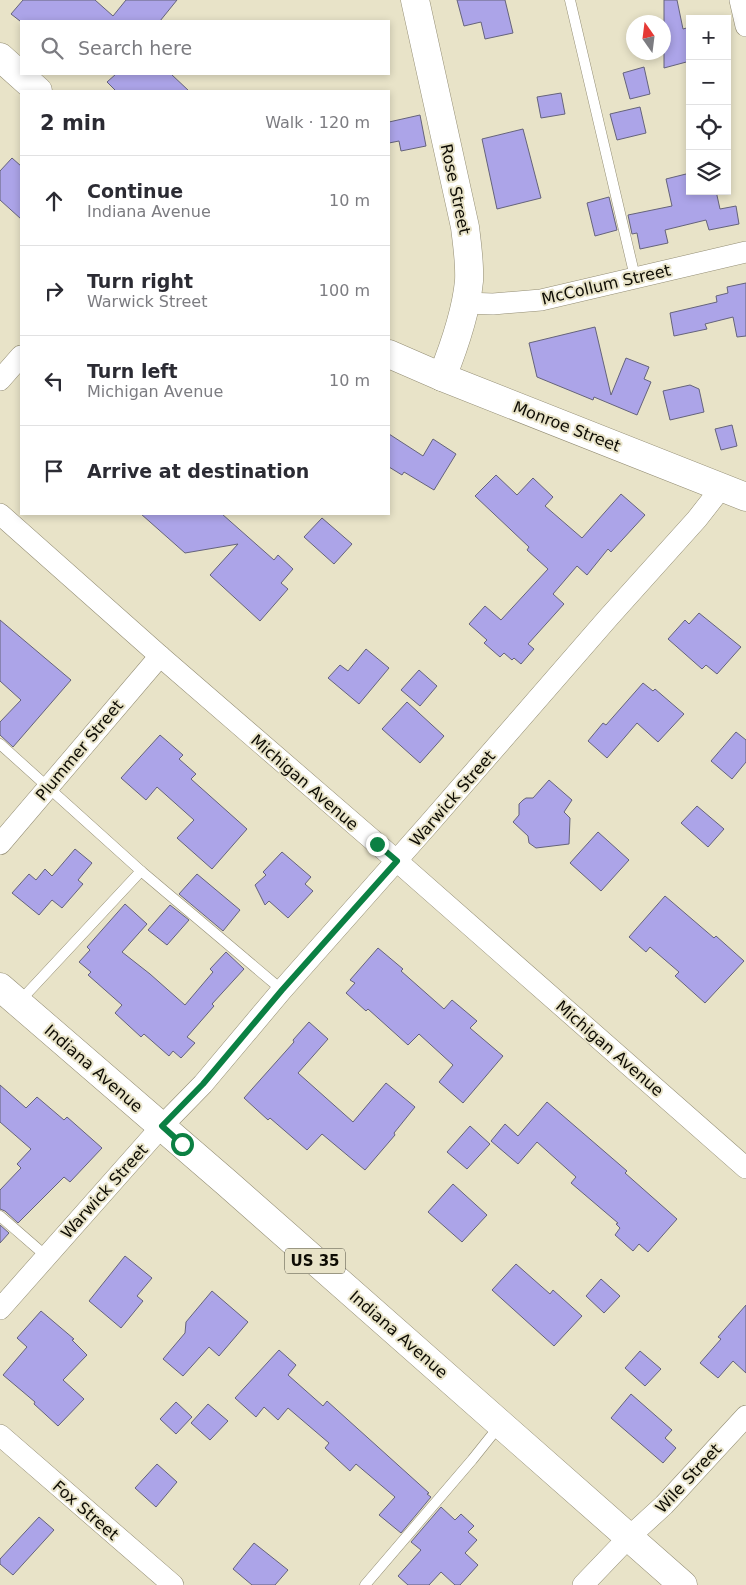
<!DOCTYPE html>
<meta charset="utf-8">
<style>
:root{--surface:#fff;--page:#f7f7f7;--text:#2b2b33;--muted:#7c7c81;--line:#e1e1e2}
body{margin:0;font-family:"DejaVu Sans",sans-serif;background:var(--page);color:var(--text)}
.controls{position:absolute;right:15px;top:15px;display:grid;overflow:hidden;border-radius:0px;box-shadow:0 2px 8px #0003}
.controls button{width:45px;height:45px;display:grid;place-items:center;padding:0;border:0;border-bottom:1px solid var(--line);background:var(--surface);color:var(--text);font:25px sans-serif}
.compass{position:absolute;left:626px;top:15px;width:45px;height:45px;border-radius:50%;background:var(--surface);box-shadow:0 2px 8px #0003;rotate:346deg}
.stop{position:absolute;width:15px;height:15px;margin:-11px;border:4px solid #0b8043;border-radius:50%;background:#fff}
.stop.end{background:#0b8043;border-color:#fff;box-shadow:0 1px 5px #0008}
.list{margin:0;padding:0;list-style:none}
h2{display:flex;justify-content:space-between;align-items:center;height:65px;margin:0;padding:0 20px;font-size:21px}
h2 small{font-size:16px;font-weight:400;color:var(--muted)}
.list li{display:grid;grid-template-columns:32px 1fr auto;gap:15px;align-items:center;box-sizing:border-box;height:90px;padding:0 20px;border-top:1px solid var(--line)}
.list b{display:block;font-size:19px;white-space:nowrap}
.list p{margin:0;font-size:16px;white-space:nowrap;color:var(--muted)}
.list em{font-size:16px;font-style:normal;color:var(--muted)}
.icon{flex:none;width:28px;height:28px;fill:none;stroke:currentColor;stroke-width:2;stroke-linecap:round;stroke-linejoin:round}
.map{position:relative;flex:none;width:746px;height:1585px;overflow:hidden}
.search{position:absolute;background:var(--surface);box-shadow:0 2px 8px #0003;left:20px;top:20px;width:370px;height:55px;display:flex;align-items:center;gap:12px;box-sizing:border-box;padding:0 18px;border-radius:0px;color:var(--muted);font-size:19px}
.panel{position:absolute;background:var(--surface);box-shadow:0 2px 8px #0003;left:20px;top:90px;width:370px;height:425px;border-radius:0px}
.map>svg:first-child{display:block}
.building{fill:#aca4e8;stroke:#65637b}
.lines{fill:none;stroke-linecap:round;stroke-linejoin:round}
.lane-casing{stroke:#938d74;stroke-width:11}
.street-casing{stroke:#938d74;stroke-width:22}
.secondary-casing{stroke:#938d74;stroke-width:29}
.primary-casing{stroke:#938d74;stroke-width:29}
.lane{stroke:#fff;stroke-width:10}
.street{stroke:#fff;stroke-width:21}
.secondary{stroke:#fff;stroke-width:28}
.primary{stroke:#fff;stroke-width:28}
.route{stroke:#0b8043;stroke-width:6}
.labels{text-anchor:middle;stroke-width:4;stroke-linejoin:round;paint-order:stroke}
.shield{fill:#e8e3c8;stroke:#4f4c3f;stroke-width:1}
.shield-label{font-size:15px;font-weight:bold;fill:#0e0c04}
.street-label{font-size:16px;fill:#0e0c04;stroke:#e8e3c8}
</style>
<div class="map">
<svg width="746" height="1585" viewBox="0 0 746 1585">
<rect width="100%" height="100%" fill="#e8e3c8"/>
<g class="building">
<path d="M23 0H95L113 16 126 0H177L160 21H20L11 14Z"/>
<path d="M457 0H505L513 33 485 39 481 22 464 26Z"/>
<path d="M664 0H677L683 29 690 27V61L664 68Z"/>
<path d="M644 67 650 94 630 99 623 73Z"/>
<path d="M116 74H171L189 91H116L107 82Z"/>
<path d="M561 93 565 114 541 118 537 97Z"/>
<path d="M640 107 646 133 617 140 610 114Z"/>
<path d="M420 115 426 146 401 151 399 141 389 143V122Z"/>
<path d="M523 129 541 198 497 209 482 139Z"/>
<path d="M12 158 21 166V219L0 200V171Z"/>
<path d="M690 173V191H716L720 209 736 206 739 224 709 230 706 220 665 230 668 243 640 249 637 233 632 234 628 215 672 206 666 179Z"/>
<path d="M609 197 617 230 595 236 587 203Z"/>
<path d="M746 283V336L737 337 733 317 705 324 707 329 674 336 670 313 717 302 716 296 728 293 727 287Z"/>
<path d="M595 327 611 395 626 358 649 367 644 379 651 382 637 415 594 397 593 400 537 377 529 343Z"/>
<path d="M690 385 699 389 704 412 670 420 663 391Z"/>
<path d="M732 425 737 446 721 450 715 429Z"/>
<path d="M389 434 423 456 433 439 456 454 434 490 404 472 402 475 389 467Z"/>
<path d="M496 475 517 495 533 478 553 497 545 506 582 538 621 494 645 515 611 552 608 549 587 575 577 566 553 594 564 604 528 644 534 649 521 664 514 658 512 660 504 653 500 657 484 643 487 640 469 624 485 606 501 620 548 569 527 550 529 547 475 496Z"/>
<path d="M141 514H222L274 560 278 555 293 569 281 583 288 589 260 621 210 575 238 544 185 553Z"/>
<path d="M322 518 352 544 334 564 304 537Z"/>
<path d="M699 613 741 647 717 674 706 665 702 669 668 639 685 620 689 624Z"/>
<path d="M0 620 71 680 13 747 0 735V722L21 700 0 681Z"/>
<path d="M366 649 389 668 359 704 328 678 340 665 348 671Z"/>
<path d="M419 670 437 686 420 706 401 690Z"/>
<path d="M643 683 653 691 655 689 684 714 658 742 637 723 607 758 588 741 603 723 606 725Z"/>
<path d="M407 702 444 736 420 763 382 729Z"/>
<path d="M736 732 746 740V762L732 779 711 761Z"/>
<path d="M160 735 183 755 179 759 196 774 191 779 247 829 212 869 177 838 194 820 157 787 146 800 121 778Z"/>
<path d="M549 780 572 800 564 812 570 818 569 844 536 848 529 843 528 836 513 822 519 815V804L523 800 526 798H533Z"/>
<path d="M697 806 724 829 708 847 681 823Z"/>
<path d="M598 832 629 860 601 891 570 863Z"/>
<path d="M75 849 92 863 78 880 83 884 62 908 52 900 39 915 12 893 29 874 36 880 45 869 52 876Z"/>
<path d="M282 852 311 877 305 884 313 891 288 918 269 901 265 905 255 885 266 875 263 872Z"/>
<path d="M197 874 240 910 223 931 179 894Z"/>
<path d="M665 896 714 938 716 936 744 961 705 1003 675 976 679 972 650 947 646 952 629 937Z"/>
<path d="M125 904 147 924 122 952 150 974 185 1005 213 972 210 969 226 952 244 969 212 1004 214 1006 187 1037 195 1043 181 1058 173 1051 169 1056 144 1034 141 1037 115 1013 122 1005 88 975 91 972 79 962 90 950 87 947Z"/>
<path d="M170 905 189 920 167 945 148 930Z"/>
<path d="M378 948 403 969 401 971 444 1009 452 1000 477 1021 470 1028 503 1056 463 1103 439 1082 453 1065 419 1034 408 1045 368 1009 366 1011 346 993 355 983 350 980Z"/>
<path d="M309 1022 328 1039 298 1073 353 1122 386 1083 415 1107 394 1133 395 1135 365 1170 322 1134 307 1150 270 1118 268 1120 244 1098 294 1042 293 1040Z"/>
<path d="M0 1085 26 1108 37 1097 64 1120 67 1117 102 1148 70 1182 64 1177 18 1223 5 1211 0 1209V1190L21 1168 17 1164 31 1149 0 1122Z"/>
<path d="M547 1102 627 1171 625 1173 677 1219 648 1252 639 1244 633 1251 615 1235 620 1228 616 1224 618 1223 571 1183 576 1177 537 1142 518 1164 491 1141 505 1124 518 1136Z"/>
<path d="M470 1126 490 1144 467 1169 447 1152Z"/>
<path d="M453 1184 487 1215 462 1242 428 1212Z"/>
<path d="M0 1225 9 1233 0 1243Z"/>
<path d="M125 1256 152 1278 137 1296 143 1301 121 1328 89 1301Z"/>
<path d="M516 1264 550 1294 553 1290 582 1316 554 1346 492 1290Z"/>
<path d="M601 1279 620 1296 604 1313 586 1296Z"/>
<path d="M212 1291 248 1322 219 1356 209 1347 183 1376 163 1359 185 1333 186 1322Z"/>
<path d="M746 1305V1373L733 1361 718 1378 700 1363 721 1339 718 1337Z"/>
<path d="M41 1311 74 1339 72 1340 87 1355 63 1380 84 1399 58 1426 34 1404 35 1402 3 1375 27 1347 17 1338Z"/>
<path d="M279 1350 296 1365 288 1375 323 1406 327 1401 429 1493 427 1494 431 1497 401 1533 379 1515 395 1497 356 1464 350 1471 325 1448 329 1443 288 1408 278 1420 264 1407 256 1417 235 1398Z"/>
<path d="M640 1351 661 1369 645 1386 625 1368Z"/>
<path d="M631 1394 672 1430 665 1438 676 1448 663 1463 611 1418Z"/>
<path d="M176 1402 192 1417 176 1434 160 1419Z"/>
<path d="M208 1404 228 1421 210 1440 191 1423Z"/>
<path d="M157 1464 177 1482 156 1507 135 1488Z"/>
<path d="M441 1507 455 1520 461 1514 474 1526 468 1532 477 1540 465 1553 478 1565 460 1585H455L441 1572 429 1585H408L398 1576 421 1550 411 1542Z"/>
<path d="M39 1517 54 1530 13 1575 0 1564V1559Z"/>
<path d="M254 1543 288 1570 275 1585H252L233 1569Z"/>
</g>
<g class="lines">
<g class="lane-casing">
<g id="lane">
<path d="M570 0 635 277"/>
<path d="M0 744 141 871 19 1002"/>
<path d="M141 871 282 990"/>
<path d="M0 1216 46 1256"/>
<path d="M365 1585 472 1460 500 1425"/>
</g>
</g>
<g class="street-casing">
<g id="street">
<path d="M740 0 746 26"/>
<path d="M465 303 493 304 541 300 746 252"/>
<path d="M0 380 21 356"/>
<path d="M0 514 160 656 397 861 746 1168"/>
<path d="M0 844 160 656"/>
<path d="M0 1309 162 1126 203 1084 282 990 428 825 608 618 697 519 722 487"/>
<path d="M0 1435 173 1585"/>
<path d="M583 1585 628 1538 664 1505 746 1416"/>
</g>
</g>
<g class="secondary-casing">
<g id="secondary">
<path d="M415 0 465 227C467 244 470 263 469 281 466 313 454 347 442 377"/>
<path d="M0 57 38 91"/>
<path d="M389 354 442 377 746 497"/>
</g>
</g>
<g class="primary-casing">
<path id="primary" d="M0 987 227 1183 683 1585"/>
</g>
<use href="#lane" class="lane"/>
<use href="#street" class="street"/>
<use href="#secondary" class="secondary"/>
<use href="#primary" class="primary"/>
</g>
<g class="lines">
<path class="route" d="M182 1144 162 1126 203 1084 282 990 397 861 377 844"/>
</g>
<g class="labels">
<rect class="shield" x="285" y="1248.5" width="60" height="25" rx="4"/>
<g class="shield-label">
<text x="315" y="1266">US 35</text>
</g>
<g class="street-label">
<text transform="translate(456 189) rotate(78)" y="6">Rose Street</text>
<text transform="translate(606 284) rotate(-13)" y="6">McCollum Street</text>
<text transform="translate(567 426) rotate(21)" y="6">Monroe Street</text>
<text transform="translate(79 750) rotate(-50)" y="6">Plummer Street</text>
<text transform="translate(305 782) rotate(41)" y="6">Michigan Avenue</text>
<text transform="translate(452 798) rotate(-49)" y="6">Warwick Street</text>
<text transform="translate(610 1048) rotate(41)" y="6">Michigan Avenue</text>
<text transform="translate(94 1068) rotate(41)" y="6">Indiana Avenue</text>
<text transform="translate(104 1191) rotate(-48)" y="6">Warwick Street</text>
<text transform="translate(399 1334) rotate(41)" y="6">Indiana Avenue</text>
<text transform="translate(688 1478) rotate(-47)" y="6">Wile Street</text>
<text transform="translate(86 1510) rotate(41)" y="6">Fox Street</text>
</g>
</g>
</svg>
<div class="controls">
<button>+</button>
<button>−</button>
<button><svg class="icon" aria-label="locate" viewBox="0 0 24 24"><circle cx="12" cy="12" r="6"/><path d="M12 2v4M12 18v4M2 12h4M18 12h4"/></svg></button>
<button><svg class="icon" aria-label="layers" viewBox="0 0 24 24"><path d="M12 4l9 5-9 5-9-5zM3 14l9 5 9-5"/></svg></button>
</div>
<svg class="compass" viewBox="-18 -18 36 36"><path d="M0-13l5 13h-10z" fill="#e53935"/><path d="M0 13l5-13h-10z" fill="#7c7c81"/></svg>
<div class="stop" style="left:182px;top:1144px"></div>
<div class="stop end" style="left:377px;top:844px"></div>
<div class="search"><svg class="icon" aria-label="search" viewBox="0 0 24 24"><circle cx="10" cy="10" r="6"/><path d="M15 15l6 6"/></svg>Search here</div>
<section class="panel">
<h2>2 min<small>Walk · 120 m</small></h2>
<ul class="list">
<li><svg class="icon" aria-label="ahead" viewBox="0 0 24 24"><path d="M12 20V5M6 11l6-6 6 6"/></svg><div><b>Continue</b><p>Indiana Avenue</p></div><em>10 m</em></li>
<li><svg class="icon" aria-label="right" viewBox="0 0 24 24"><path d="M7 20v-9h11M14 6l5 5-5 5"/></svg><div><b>Turn right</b><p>Warwick Street</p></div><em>100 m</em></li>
<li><svg class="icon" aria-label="left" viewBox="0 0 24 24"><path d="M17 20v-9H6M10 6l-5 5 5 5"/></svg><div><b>Turn left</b><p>Michigan Avenue</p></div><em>10 m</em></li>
<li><svg class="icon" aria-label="arrive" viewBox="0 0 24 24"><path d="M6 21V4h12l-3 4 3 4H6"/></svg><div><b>Arrive at destination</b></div></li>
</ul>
</section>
</div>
